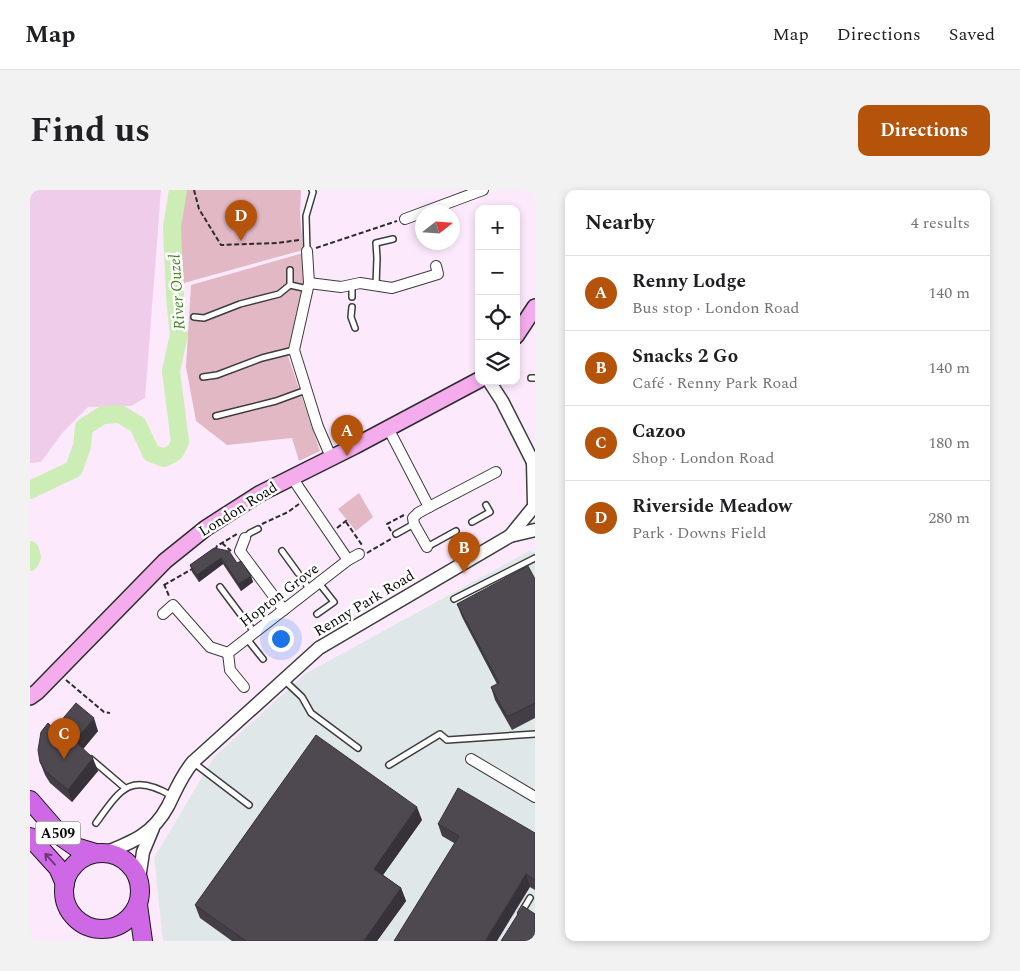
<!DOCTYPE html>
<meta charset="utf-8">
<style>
:root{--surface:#fff;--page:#f2f2f2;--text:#202124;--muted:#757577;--line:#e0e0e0;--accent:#b45309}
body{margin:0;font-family:Spectral,serif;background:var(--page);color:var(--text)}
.controls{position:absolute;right:15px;top:15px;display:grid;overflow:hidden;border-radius:10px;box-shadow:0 2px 8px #0003}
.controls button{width:45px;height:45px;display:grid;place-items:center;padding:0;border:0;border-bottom:1px solid var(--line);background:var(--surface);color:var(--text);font:25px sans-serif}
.compass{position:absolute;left:385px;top:15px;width:45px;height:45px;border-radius:50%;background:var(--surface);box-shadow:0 2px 8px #0003;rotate:73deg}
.you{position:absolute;left:250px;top:448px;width:18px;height:18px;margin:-12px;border:4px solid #fff;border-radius:50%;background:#1a73e8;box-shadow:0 0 0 8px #1a73e833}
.badge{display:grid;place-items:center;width:32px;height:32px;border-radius:50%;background:var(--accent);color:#fff;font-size:16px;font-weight:700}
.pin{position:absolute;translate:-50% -41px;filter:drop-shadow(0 1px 2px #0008)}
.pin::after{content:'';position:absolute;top:26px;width:18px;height:15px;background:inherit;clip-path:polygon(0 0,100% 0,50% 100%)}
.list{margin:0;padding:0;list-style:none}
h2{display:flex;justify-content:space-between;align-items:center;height:65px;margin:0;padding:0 20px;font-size:21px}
h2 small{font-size:16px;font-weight:400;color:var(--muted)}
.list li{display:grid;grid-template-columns:32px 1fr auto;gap:15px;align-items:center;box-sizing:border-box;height:75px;padding:0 20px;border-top:1px solid var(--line)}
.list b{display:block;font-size:19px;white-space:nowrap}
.list p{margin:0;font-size:16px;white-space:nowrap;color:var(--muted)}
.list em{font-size:16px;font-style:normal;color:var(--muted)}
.icon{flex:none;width:28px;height:28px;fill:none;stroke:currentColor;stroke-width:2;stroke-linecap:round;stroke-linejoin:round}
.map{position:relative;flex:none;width:505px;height:751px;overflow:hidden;border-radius:10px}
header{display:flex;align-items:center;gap:30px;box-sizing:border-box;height:70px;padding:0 25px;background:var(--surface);border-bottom:1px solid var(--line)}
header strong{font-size:24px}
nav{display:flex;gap:28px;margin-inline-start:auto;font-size:18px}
.intro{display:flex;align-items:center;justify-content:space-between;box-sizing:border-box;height:120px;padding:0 30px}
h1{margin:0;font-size:35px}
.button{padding:12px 22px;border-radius:10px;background:var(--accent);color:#fff;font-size:18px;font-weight:700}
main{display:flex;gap:30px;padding:0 30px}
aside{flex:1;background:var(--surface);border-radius:10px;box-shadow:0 2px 8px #0003}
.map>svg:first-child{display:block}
.industrial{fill:#dfe7e8}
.farmland{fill:#efcdea}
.green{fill:#e2b8c5}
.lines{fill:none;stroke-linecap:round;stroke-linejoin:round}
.river{stroke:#ccedb5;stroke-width:18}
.service-casing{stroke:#3d3d3d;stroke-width:8}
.minor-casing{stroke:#3d3d3d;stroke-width:12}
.tertiary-casing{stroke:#3d3d3d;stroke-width:15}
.secondary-casing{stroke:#2c2c2c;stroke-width:18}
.trunk-casing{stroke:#1b1b1b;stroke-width:20}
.path{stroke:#2c2c2c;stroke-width:2;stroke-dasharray:5 2.5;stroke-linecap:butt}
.service{stroke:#fff;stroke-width:5}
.minor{stroke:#fff;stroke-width:10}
.tertiary{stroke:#fff;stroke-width:12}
.secondary{stroke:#f5aced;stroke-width:15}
.trunk{stroke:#ce68e4;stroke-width:18}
.wall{fill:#433e46}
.shaded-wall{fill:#373239}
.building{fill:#4e4851;stroke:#373239}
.oneway{stroke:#6c3977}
.labels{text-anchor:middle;stroke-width:5;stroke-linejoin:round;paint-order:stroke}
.shield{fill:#fff;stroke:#545454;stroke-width:1}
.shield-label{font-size:14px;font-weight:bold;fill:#0a0a0a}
.street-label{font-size:15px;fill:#0a0a0a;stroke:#fff}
.water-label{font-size:16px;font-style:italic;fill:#448523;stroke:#fff}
</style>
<header>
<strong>Map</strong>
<nav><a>Map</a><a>Directions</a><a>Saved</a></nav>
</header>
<div class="intro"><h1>Find us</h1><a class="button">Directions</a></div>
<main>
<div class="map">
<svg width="505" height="751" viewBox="0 0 505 751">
<rect width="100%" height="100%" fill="#fceafc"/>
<path class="industrial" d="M499 361 505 362V751H133L124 668 184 567 275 484Z"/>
<path class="farmland" d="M0 0H131L115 208 101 216 58 217 33 242 11 272 0 273Z"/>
<g class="green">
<path d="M155 0H271L270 24 273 60 154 93 148 41Z"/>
<path d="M273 63 274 92 257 163 290 261 269 271 262 248 197 255 166 231 156 177 161 95Z"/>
<path d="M329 303 343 327 326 341 308 319Z"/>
</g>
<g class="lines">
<g class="river">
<path d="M0 300 44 279 52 256 54 237 73 225 90 224 108 235 121 263 134 268 145 262 150 252 141 181 149 145 145 107 142 37 148 0"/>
<path d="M0 360 2 367 0 372"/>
</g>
<g class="service-casing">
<g id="service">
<path d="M277 61 276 26 283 2 282 0"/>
<path d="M260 95 278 99"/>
<path d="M322 95V107"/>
<path d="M346 95 347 68 346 53 363 49"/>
<path d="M322 117 321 127 325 138"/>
<path d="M164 127 174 128 210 114 249 104 260 95V80"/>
<path d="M173 187 187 185 232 168 264 160"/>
<path d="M501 188H505"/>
<path d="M186 226 246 211 276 200"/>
<path d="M442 332 460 322 456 315"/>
<path d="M366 344 384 334"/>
<path d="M215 348 220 343 228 339"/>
<path d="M397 357 426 341"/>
<path d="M252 361 268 383"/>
<path d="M273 390 280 400"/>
<path d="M190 397 211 425"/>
<path d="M424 409 505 368"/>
<path d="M287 424 304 412 289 393"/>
<path d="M217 432 224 442"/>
<path d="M217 449 233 469"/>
<path d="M254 490 272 507 281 523 328 558"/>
<path d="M61 569 95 598"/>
<path d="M164 573 219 615"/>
<path d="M359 575 410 544 417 550 505 544"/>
<path d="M66 633C90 600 100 581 142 606"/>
<path d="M491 723 500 708"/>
</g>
</g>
<g class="minor-casing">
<g id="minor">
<path d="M375 29 453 0"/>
<path d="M277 61 279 93 264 160 288 237 301 267"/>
<path d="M279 93 311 97 330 93 362 98 408 84 406 76"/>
<path d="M358 238 399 317 466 282"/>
<path d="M215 348 210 361 254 420"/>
<path d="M397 357 384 334 383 328 388 323 399 317"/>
<path d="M318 370 329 364"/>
<path d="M133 424 143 415 180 457 198 463 318 370 269 298 262 287"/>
<path d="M198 463 200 480 214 497"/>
<path d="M441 569 505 607"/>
</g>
</g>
<g class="tertiary-casing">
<g id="tertiary">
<path d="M459 191 472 211 505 276"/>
<path d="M503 272 504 315"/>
<path d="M480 346 502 319"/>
<path d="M75 663C103 652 123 644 138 616 146 600 151 586 163 572L289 458 480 346 505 340"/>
<path d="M109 689 113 662 123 638"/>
</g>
</g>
<g class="secondary-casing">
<g id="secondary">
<path d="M486 146 505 117"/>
<path d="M0 507 7 502 135 371 176 338 229 304 325 256 449 190"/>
</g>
</g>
<g class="trunk-casing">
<g id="trunk">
<path d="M0 610 33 648 46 657 66 663"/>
<path d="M0 647 28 678 35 694"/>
<circle cx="72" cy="701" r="38"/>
<path d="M108 715 113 751"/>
</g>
</g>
<g class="path">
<path d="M164 0 169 19 191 55 247 53 269 50"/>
<path d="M286 58 367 31"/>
<path d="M316 332 332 355"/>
<path d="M232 334 258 322 269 314"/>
<path d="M307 338 317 330"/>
<path d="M361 341 357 334 374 325"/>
<path d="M192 353 201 361"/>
<path d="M185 360 187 356 207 344"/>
<path d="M337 363 361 349"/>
<path d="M134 394 139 406"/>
<path d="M134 395 162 379"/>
<path d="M36 490 74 522 80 523"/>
</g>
<use href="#service" class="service"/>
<use href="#minor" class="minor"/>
<use href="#tertiary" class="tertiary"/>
<use href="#secondary" class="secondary"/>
<use href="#trunk" class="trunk"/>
</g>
<g class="wall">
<path d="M184 358 207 373 221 386 223 392 211 401 193 374 169 392 162 382 160 375Z"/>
<path d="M505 389V528L482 540 465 510 461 497 467 494 432 427 427 414Z"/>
<path d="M24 539 68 541 53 559 68 581 42 612 20 593 15 585 10 572Z"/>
<path d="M392 630 353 685 371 698 376 711 347 751H202L170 728 165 715Z"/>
<path d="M408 634 505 643V700L412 646Z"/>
</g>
<g class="shaded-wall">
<path d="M191 368 193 374 169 392 167 385Z"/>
<path d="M221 386 223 392 211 401 209 394Z"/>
<path d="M64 528 68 541 49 564 45 551Z"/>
<path d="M63 568 68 581 42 612 38 600Z"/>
<path d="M387 617 392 630 348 692 344 679Z"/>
<path d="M496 684 500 697 467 751H455Z"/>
<path d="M371 698 376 711 347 751H334Z"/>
</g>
<g class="building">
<path d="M184 358 199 361 207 373 211 371 221 386 209 394 191 368 167 385 160 375Z"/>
<path d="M498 376 505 389V513L477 527 461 497 469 493 427 414Z"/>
<path d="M46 513 64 528 45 551 63 568 38 600 15 581 10 572 8 560 11 542 18 533 24 539Z"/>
<path d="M286 545 387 617 344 679 371 698 334 751H216L165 715Z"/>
<path d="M428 598 505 643V690L496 684 455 751H364L429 646 408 634Z"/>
<path d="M493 716 505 724V750L504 751H471Z"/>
</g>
<defs><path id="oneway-shaft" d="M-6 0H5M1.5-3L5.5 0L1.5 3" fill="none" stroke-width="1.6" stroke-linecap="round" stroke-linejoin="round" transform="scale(1.25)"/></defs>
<use class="oneway" href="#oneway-shaft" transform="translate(20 669) rotate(-132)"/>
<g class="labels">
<rect class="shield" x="5.5" y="631.5" width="45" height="23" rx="4"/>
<g class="shield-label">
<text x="28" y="648">A509</text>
</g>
<g class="street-label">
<text transform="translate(208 319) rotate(-32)" y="5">London Road</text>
<text transform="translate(249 405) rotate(-37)" y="5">Hopton Grove</text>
<text transform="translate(334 413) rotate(-31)" y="5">Renny Park Road</text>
</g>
<g class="water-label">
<text transform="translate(146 102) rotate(-94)" y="6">River Ouzel</text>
</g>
</g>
</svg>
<div class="controls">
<button>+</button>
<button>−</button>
<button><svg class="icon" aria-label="locate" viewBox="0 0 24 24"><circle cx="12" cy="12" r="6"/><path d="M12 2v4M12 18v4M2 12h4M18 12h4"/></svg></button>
<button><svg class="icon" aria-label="layers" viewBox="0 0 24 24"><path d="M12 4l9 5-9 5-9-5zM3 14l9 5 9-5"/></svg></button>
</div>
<svg class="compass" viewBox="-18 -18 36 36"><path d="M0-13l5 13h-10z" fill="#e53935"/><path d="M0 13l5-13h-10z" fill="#757577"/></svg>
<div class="you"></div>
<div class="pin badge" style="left:317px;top:266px">A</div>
<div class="pin badge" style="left:434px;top:383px">B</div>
<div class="pin badge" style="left:34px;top:569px">C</div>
<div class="pin badge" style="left:211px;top:51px">D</div>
</div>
<aside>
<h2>Nearby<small>4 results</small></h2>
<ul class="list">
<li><span class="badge">A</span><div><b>Renny Lodge</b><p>Bus stop · London Road</p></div><em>140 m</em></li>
<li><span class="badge">B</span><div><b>Snacks 2 Go</b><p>Café · Renny Park Road</p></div><em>140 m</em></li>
<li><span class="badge">C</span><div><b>Cazoo</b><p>Shop · London Road</p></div><em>180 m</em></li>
<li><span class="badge">D</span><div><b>Riverside Meadow</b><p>Park · Downs Field</p></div><em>280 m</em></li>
</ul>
</aside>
</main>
